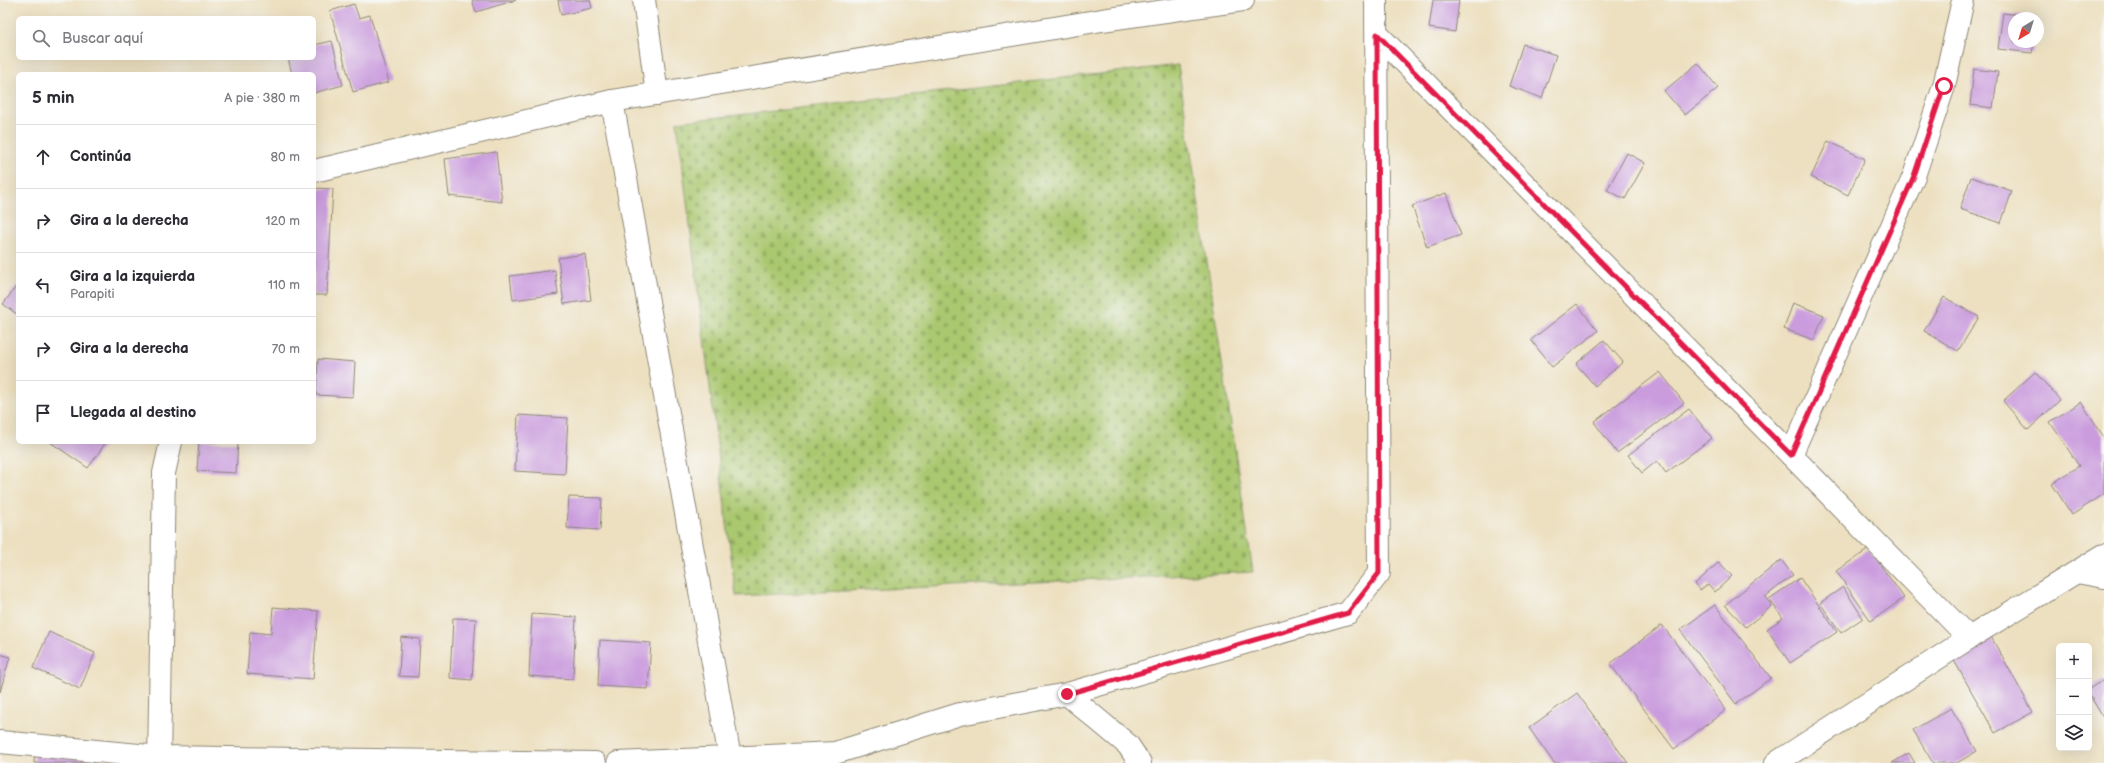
<!DOCTYPE html>
<html lang="es">
<meta charset="utf-8">
<style>
:root{--surface:#fff;--page:#f7f7f7;--text:#2b2b33;--muted:#7c7c81;--line:#e1e1e2}
body{margin:0;font-family:"Balsamiq Sans",sans-serif;background:var(--page);color:var(--text)}
.controls{position:absolute;right:12px;bottom:12px;display:grid;overflow:hidden;border-radius:6px;box-shadow:0 4px 16px #0002}
.controls button{width:36px;height:36px;display:grid;place-items:center;padding:0;border:0;border-bottom:1px solid var(--line);background:var(--surface);color:var(--text);font:20px sans-serif}
.compass{position:absolute;left:2008px;top:12px;width:36px;height:36px;border-radius:50%;background:var(--surface);box-shadow:0 4px 16px #0002;rotate:218deg}
.stop{position:absolute;width:12px;height:12px;margin:-9px;border:3px solid #e11d48;border-radius:50%;background:#fff}
.stop.end{background:#e11d48;border-color:#fff;box-shadow:0 1px 4px #0008}
.list{margin:0;padding:0;list-style:none}
h2{display:flex;justify-content:space-between;align-items:center;height:52px;margin:0;padding:0 16px;font-size:17px}
h2 small{font-size:13px;font-weight:400;color:var(--muted)}
.list li{display:grid;grid-template-columns:26px 1fr auto;gap:12px;align-items:center;box-sizing:border-box;height:64px;padding:0 16px;border-top:1px solid var(--line)}
.list b{display:block;font-size:15px;white-space:nowrap}
.list p{margin:0;font-size:13px;white-space:nowrap;color:var(--muted)}
.list em{font-size:13px;font-style:normal;color:var(--muted)}
.icon{flex:none;width:22px;height:22px;fill:none;stroke:currentColor;stroke-width:2;stroke-linecap:round;stroke-linejoin:round}
.map{position:relative;flex:none;width:2104px;height:763px;overflow:hidden}
.search{position:absolute;background:var(--surface);box-shadow:0 4px 16px #0002;left:16px;top:16px;width:300px;height:44px;display:flex;align-items:center;gap:10px;box-sizing:border-box;padding:0 14px;border-radius:6px;color:var(--muted);font-size:15px}
.panel{position:absolute;background:var(--surface);box-shadow:0 4px 16px #0002;left:16px;top:72px;width:300px;height:372px;border-radius:6px}
.map>svg:first-child{display:block}
.cemetery{fill:url(#cemetery-stones);stroke:#6a7a4e}
.building{fill:#ca9cde}
.lines{fill:none;stroke-linecap:round;stroke-linejoin:round}
.minor-casing{stroke:#8c8676;stroke-width:24}
.tertiary-casing{stroke:#8c8676;stroke-width:24}
.minor{stroke:#fff;stroke-width:22}
.tertiary{stroke:#fff;stroke-width:22}
.route{stroke:#e11d48;stroke-width:5}
</style>
<div class="map">
<svg width="2104" height="763" viewBox="0 0 2104 763">
<defs>
<pattern id="cemetery-stones" width="16" height="16" patternUnits="userSpaceOnUse"><rect width="16" height="16" fill="#aac870"/><path d="M2 7V4a2 2 0 0 1 4 0v3zM10 15v-3a2 2 0 0 1 4 0v3z" fill="#92ac61"/></pattern>
</defs>
<rect width="100%" height="100%" fill="#f6f6f2"/>
<filter id="ink" filterUnits="userSpaceOnUse"><feTurbulence type="fractalNoise" baseFrequency=".025" numOctaves="2"/><feDisplacementMap in="SourceGraphic" scale="8" xChannelSelector="R" yChannelSelector="G"/><feConvolveMatrix kernelMatrix="1 2 1 2 8 2 1 2 1" color-interpolation-filters="sRGB"/></filter>
<filter id="wash" filterUnits="userSpaceOnUse"><feTurbulence type="fractalNoise" baseFrequency=".012" numOctaves="4" result="noise"/><feDisplacementMap in="SourceGraphic" scale="16" xChannelSelector="R" yChannelSelector="G"/><feGaussianBlur stdDeviation="0.9" result="paint"/><feColorMatrix in="noise" values="0 0 0 0 0 0 0 0 0 0 0 0 0 0 0 0 0 1.4 0 .05"/><feComposite in="paint" operator="in"/></filter>
<g filter="url(#wash)">
<rect width="100%" height="100%" fill="#ede0c0"/>
<path class="cemetery" d="M1178 65 1253 572 736 596 677 122Z"/>
<g id="blocks">
<g class="building">
<path d="M472 0H516L476 12Z"/>
<path d="M558 0H590L592 8 561 15Z"/>
<path d="M1433 0H1459L1455 32 1429 28Z"/>
<path d="M354 4 359 18 370 15 389 82 353 92 330 11Z"/>
<path d="M2003 13 2038 17 2014 18V42H2034L2032 53 1998 49Z"/>
<path d="M332 41 343 85 314 93V74H292L288 58H314V45Z"/>
<path d="M1523 44 1556 55 1542 98 1509 86Z"/>
<path d="M1698 63 1718 88 1685 115 1664 91Z"/>
<path d="M1974 69 1998 72 1993 108 1970 105Z"/>
<path d="M1828 141 1865 159 1848 195 1811 177Z"/>
<path d="M496 152 502 202 449 196 445 159Z"/>
<path d="M1627 153 1645 163 1625 199 1607 190Z"/>
<path d="M1971 177 2012 191 2001 223 1960 209Z"/>
<path d="M314 188 333 189 327 295H314Z"/>
<path d="M1446 193 1461 235 1427 247 1412 206Z"/>
<path d="M585 254 591 300 564 304 558 258Z"/>
<path d="M555 270 558 294 513 300 510 276Z"/>
<path d="M18 284V315L3 304Z"/>
<path d="M1944 297 1979 317 1958 351 1924 331Z"/>
<path d="M1793 303 1824 315 1814 340 1784 329Z"/>
<path d="M1577 304 1598 331 1552 367 1531 340Z"/>
<path d="M1604 340 1623 362 1595 386 1576 364Z"/>
<path d="M318 359 355 362 353 397 316 395Z"/>
<path d="M1660 372 1684 403 1617 453 1594 422Z"/>
<path d="M2035 372 2060 400 2028 430 2003 401Z"/>
<path d="M2081 402 2104 437V494L2072 515 2052 484 2079 466 2050 422Z"/>
<path d="M1689 409 1712 438 1666 473 1657 461 1642 473 1628 455Z"/>
<path d="M518 415 568 418 565 474 515 471Z"/>
<path d="M50 442H106L88 468Z"/>
<path d="M199 442H238L236 473 197 471Z"/>
<path d="M569 497 602 498 600 530 567 528Z"/>
<path d="M1869 549 1904 598 1871 621 1836 571Z"/>
<path d="M1781 560 1793 575 1765 597 1772 606 1746 627 1725 605Z"/>
<path d="M1719 562 1732 576 1715 592 1708 584 1700 590 1695 584Z"/>
<path d="M1800 578 1837 632 1790 663 1767 629 1783 618 1769 599Z"/>
<path d="M1843 587 1863 618 1841 633 1820 603Z"/>
<path d="M1715 605 1771 678 1736 704 1680 630Z"/>
<path d="M273 607 318 611 313 679 247 674 250 632 271 634Z"/>
<path d="M532 614 576 617 573 679 529 676Z"/>
<path d="M453 618 476 619 472 680 450 678Z"/>
<path d="M1662 625 1726 710 1674 749 1610 664Z"/>
<path d="M49 632 95 653 80 689 33 668Z"/>
<path d="M1990 635 2033 712 1995 733 1952 657Z"/>
<path d="M401 637 420 639 418 677 399 676Z"/>
<path d="M600 640 651 643 648 689 598 686Z"/>
<path d="M0 654 10 657 0 692Z"/>
<path d="M2103 680 2104 681V719L2089 694V689Z"/>
<path d="M1577 693 1628 763H1554L1529 728Z"/>
<path d="M1951 708 1977 751 1957 763H1933L1913 730Z"/>
<path d="M35 751 95 759 94 763H34Z"/>
<path d="M1909 753 1915 763H1892Z"/>
</g>
</g>
</g>
<g filter="url(#ink)">
<use href="#blocks" fill-opacity="0" stroke="#8c8676" stroke-width="1"/>
<g class="lines">
<g class="minor-casing">
<g id="minor">
<path d="M644 0 657 94"/>
<path d="M1377 34 1791 455 1969 638"/>
<path d="M612 101 730 758"/>
<path d="M314 171 612 101 1102 20 1243 0"/>
<path d="M1791 455 1914 176 1944 86 1963 0"/>
<path d="M2077 572 2104 577"/>
<path d="M1067 694 1128 745 1140 763"/>
<path d="M0 742 160 757 595 763"/>
<path d="M159 763 164 473 171 442"/>
<path d="M618 763 835 753 960 714 1067 694 1348 613 1379 573 1376 0"/>
</g>
</g>
<g class="tertiary-casing">
<path id="tertiary" d="M1776 763 1969 638 2104 555"/>
</g>
<use href="#minor" class="minor"/>
<use href="#tertiary" class="tertiary"/>
</g>
</g>
<g class="lines" filter="url(#ink)">
<path class="route" d="M1067 694 1348 613 1379 573 1377 34 1791 455 1914 176 1944 86"/>
</g>
</svg>
<div class="controls">
<button>+</button>
<button>−</button>
<button><svg class="icon" aria-label="layers" viewBox="0 0 24 24"><path d="M12 4l9 5-9 5-9-5zM3 14l9 5 9-5"/></svg></button>
</div>
<svg class="compass" viewBox="-18 -18 36 36"><path d="M0-13l5 13h-10z" fill="#e53935"/><path d="M0 13l5-13h-10z" fill="#7c7c81"/></svg>
<div class="stop" style="left:1944px;top:86px"></div>
<div class="stop end" style="left:1067px;top:694px"></div>
<div class="search"><svg class="icon" aria-label="search" viewBox="0 0 24 24"><circle cx="10" cy="10" r="6"/><path d="M15 15l6 6"/></svg>Buscar aquí</div>
<section class="panel">
<h2>5 min<small>A pie · 380 m</small></h2>
<ul class="list">
<li><svg class="icon" aria-label="ahead" viewBox="0 0 24 24"><path d="M12 20V5M6 11l6-6 6 6"/></svg><div><b>Continúa</b></div><em>80 m</em></li>
<li><svg class="icon" aria-label="right" viewBox="0 0 24 24"><path d="M7 20v-9h11M14 6l5 5-5 5"/></svg><div><b>Gira a la derecha</b></div><em>120 m</em></li>
<li><svg class="icon" aria-label="left" viewBox="0 0 24 24"><path d="M17 20v-9H6M10 6l-5 5 5 5"/></svg><div><b>Gira a la izquierda</b><p>Parapiti</p></div><em>110 m</em></li>
<li><svg class="icon" aria-label="right" viewBox="0 0 24 24"><path d="M7 20v-9h11M14 6l5 5-5 5"/></svg><div><b>Gira a la derecha</b></div><em>70 m</em></li>
<li><svg class="icon" aria-label="arrive" viewBox="0 0 24 24"><path d="M6 21V4h12l-3 4 3 4H6"/></svg><div><b>Llegada al destino</b></div></li>
</ul>
</section>
</div>
